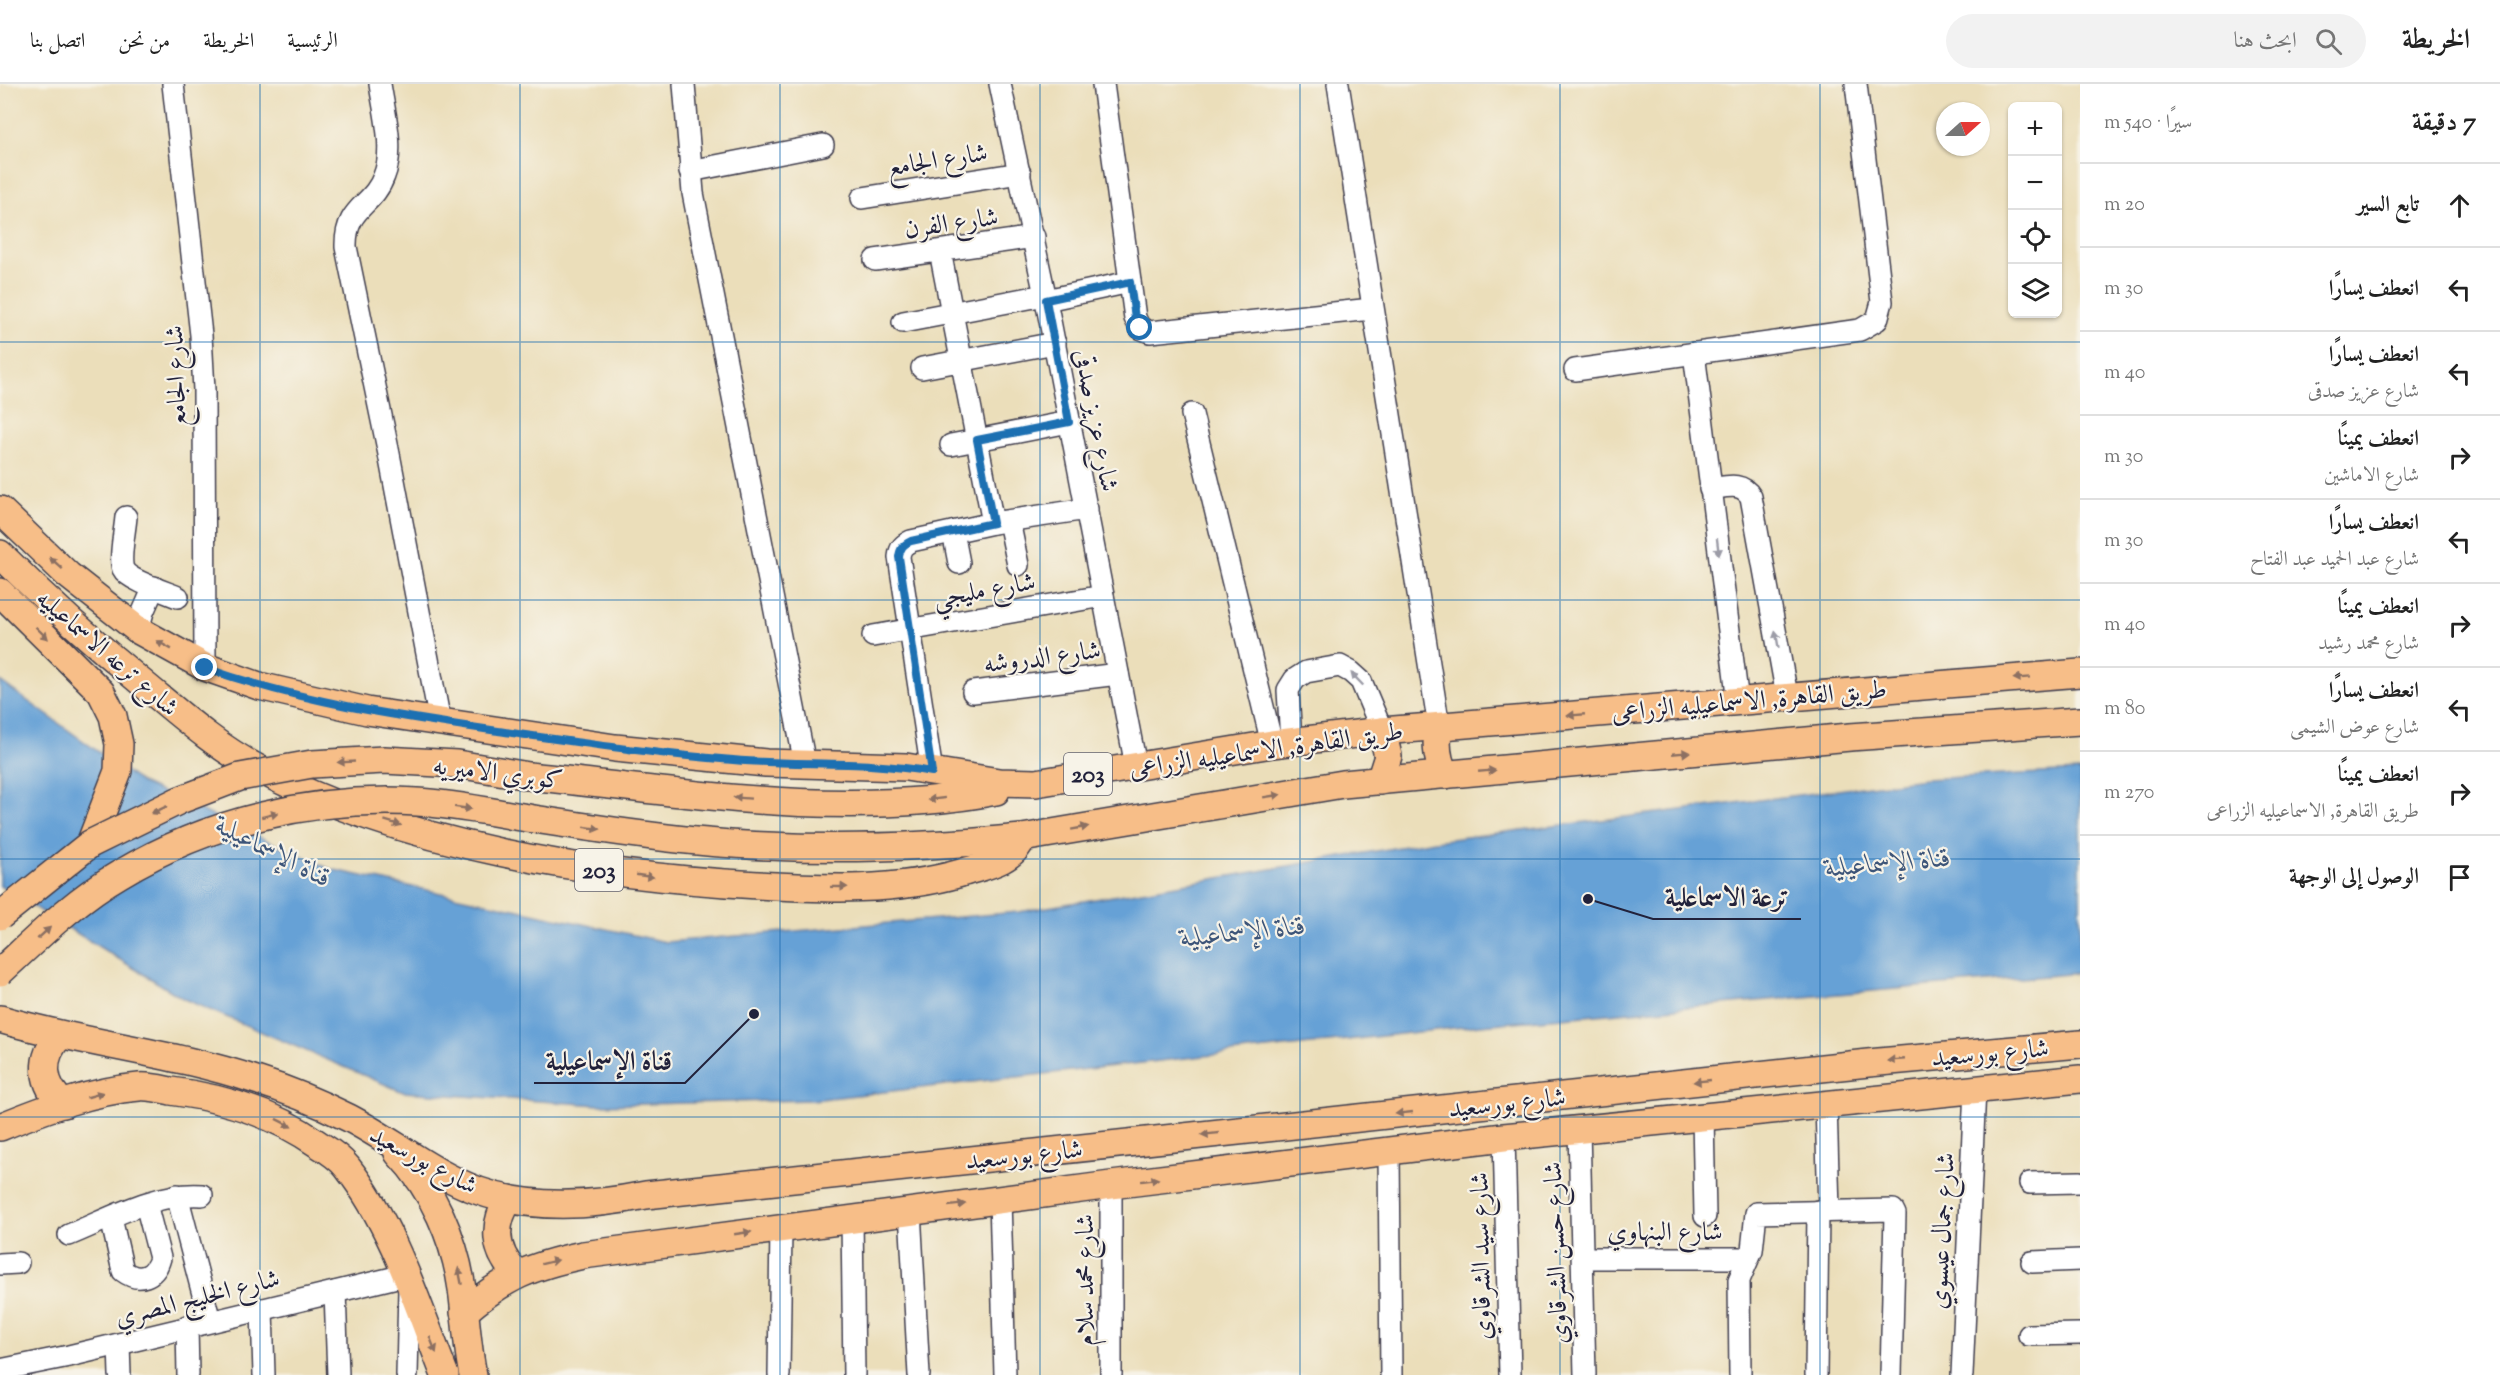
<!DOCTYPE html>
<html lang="ar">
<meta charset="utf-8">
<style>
:root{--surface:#fff;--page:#f2f2f2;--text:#222;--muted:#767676;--line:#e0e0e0}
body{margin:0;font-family:"Sorts Mill Goudy",Amiri,serif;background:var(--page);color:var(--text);direction:rtl}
.controls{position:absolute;right:18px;top:18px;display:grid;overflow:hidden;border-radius:9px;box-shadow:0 2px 4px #0004}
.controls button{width:54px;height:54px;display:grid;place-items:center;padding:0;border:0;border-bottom:2px solid var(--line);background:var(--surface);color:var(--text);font:30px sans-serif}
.compass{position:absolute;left:1936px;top:18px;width:54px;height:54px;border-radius:50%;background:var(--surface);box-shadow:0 2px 4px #0004;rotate:69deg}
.stop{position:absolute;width:18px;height:18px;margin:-14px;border:4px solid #1f6fb2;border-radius:50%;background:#fff}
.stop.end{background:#1f6fb2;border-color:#fff;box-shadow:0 2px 6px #0008}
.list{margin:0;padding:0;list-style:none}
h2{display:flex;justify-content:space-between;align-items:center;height:78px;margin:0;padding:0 24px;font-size:26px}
h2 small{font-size:20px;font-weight:400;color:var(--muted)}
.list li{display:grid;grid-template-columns:39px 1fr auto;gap:18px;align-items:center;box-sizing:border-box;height:84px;padding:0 24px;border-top:2px solid var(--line)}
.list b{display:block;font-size:22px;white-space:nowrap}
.list p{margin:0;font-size:20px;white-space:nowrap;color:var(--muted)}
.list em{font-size:20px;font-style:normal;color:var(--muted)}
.icon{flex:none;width:33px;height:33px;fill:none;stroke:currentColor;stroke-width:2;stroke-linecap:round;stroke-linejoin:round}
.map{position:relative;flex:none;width:2080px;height:1291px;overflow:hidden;direction:ltr}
header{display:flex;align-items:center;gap:36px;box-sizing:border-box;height:84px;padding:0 30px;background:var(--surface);border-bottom:2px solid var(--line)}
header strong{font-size:28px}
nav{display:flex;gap:33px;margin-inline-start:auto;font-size:21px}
.search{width:420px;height:54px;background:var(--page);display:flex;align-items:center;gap:15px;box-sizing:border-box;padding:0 21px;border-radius:33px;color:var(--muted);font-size:22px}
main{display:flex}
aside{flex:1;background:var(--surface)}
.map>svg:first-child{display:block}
.water{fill:#66a1d6;stroke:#446288;stroke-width:1.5}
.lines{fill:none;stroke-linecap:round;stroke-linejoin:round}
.minor-casing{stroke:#403e4e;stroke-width:24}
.major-casing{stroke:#403e4e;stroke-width:30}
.minor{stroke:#fff;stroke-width:21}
.major{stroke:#f7be88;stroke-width:27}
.major-bridge-casing{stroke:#403e4e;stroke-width:30;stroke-linecap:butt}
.major-bridge{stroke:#f7be88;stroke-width:27}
.oneway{fill:#9c9ca7}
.oneway2{fill:#8c7062}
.route{stroke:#1f6fb2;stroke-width:8}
.grid{fill:none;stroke:#1f6fb2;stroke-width:1.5;stroke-opacity:0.55}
.labels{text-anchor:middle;stroke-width:4.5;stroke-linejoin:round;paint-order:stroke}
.shield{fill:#f7f3e8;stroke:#62616f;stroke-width:1.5}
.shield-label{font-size:24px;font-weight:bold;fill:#22223b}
.street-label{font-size:26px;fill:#22223b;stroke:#f7f3e8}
.water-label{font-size:27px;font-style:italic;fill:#3d5579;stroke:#f7f3e8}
.leader{fill:none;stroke:#22223b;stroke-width:2}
.callout-dot{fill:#22223b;stroke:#f7f3e8;stroke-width:2}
.callout-label{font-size:27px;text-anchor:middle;font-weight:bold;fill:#22223b;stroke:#f7f3e8;stroke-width:4.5;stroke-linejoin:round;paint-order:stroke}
</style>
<header>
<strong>الخريطة</strong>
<div class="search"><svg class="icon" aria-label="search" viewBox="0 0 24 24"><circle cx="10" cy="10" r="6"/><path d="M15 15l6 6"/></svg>ابحث هنا</div>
<nav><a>الرئيسية</a><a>الخريطة</a><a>من نحن</a><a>اتصل بنا</a></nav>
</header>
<main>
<aside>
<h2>7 دقيقة<small>سيرًا · 540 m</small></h2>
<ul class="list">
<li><svg class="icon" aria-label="ahead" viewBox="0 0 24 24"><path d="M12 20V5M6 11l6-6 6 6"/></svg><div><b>تابع السير</b></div><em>20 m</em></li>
<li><svg class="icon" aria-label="left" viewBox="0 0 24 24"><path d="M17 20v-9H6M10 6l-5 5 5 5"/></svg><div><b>انعطف يسارًا</b></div><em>30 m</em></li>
<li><svg class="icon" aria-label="left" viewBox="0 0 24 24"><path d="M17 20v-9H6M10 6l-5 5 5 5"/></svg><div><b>انعطف يسارًا</b><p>شارع عزيز صدقى</p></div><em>40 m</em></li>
<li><svg class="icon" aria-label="right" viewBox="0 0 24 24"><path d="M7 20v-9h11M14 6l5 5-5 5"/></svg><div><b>انعطف يمينًا</b><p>شارع الاماشين</p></div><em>30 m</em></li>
<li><svg class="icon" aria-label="left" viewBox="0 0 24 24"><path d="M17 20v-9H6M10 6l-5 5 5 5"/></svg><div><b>انعطف يسارًا</b><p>شارع عبد الحميد عبد الفتاح</p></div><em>30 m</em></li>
<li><svg class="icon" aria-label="right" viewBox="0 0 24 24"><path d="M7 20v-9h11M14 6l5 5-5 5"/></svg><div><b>انعطف يمينًا</b><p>شارع محمد رشيد</p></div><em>40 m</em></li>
<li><svg class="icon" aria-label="left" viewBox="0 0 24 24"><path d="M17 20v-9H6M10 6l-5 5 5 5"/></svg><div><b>انعطف يسارًا</b><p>شارع عوض الشيمى</p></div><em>80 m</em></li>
<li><svg class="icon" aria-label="right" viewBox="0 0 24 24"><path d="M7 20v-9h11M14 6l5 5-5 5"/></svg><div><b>انعطف يمينًا</b><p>طريق القاهرة, الاسماعيليه الزراعى</p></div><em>270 m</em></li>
<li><svg class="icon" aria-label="arrive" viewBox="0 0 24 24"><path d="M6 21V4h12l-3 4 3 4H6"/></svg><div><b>الوصول إلى الوجهة</b></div></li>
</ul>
</aside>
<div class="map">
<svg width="2080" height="1291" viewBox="0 0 2080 1291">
<rect width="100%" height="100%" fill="#f7f3e8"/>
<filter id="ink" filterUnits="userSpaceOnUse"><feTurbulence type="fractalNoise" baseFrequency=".0167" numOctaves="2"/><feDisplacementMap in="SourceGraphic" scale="12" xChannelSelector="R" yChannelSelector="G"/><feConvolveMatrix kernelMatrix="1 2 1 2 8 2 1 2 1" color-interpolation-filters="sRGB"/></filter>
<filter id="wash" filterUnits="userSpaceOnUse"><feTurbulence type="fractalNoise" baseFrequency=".008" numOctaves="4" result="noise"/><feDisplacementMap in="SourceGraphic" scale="24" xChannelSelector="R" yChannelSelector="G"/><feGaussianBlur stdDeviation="1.35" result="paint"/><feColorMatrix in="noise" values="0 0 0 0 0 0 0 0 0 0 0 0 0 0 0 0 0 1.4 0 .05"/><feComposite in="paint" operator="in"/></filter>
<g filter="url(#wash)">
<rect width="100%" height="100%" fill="#ebdeba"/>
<path class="water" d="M0 597 143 700 330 785 666 858 1019 828 1435 757 1925 695 2080 687V889L1481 941 812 1016 599 1021 403 1008 184 915 0 802Z"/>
</g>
<g filter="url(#ink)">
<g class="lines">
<g class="minor-casing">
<g id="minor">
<path d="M173 0 201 251 204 306 205 583"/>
<path d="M380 0C384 28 395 65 384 92 373 123 345 122 346 163L389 370 440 638"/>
<path d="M684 0 693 109 805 680"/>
<path d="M1000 0 1045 211 1136 682"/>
<path d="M1103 0 1135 234 1140 244 1150 248 1372 225"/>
<path d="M1338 0 1439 643"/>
<path d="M690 87 823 61"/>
<path d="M862 114 1020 89"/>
<path d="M940 167 993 439"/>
<path d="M875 176 1034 153"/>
<path d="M1046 216 1130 198"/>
<path d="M903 238 1045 211"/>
<path d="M1694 269 1738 618"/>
<path d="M922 284 1055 259"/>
<path d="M1575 286 1860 246 1877 236 1882 218 1856 0"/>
<path d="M1192 330 1272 660"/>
<path d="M951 361 1069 338"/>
<path d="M1710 405C1726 403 1742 397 1751 413L1787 612"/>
<path d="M126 433C125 446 119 474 123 485 128 496 166 508 178 513"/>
<path d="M1009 437 1018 481"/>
<path d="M953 448 959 479"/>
<path d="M138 546 143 528 154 503"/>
<path d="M873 552 1103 512"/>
<path d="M973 608 1118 590"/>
<path d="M1291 658 1288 606 1295 595 1306 588 1340 582 1351 588 1361 597 1382 647"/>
<path d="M932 688 899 473C900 464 903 461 911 457L993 439 1087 425"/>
<path d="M1826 1019 1829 1127"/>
<path d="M1703 1032 1705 1132"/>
<path d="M1579 1045 1585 1291"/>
<path d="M1504 1053 1510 1291"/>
<path d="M1389 1068 1391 1291"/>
<path d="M2030 1099 2080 1098"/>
<path d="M1111 1101V1291"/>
<path d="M177 1111 210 1237"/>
<path d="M1000 1115 1005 1291"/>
<path d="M910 1127 919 1291"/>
<path d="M111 1134 123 1187C139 1199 155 1193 160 1174L146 1120"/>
<path d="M852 1134 854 1291"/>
<path d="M69 1151C111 1134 155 1108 202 1111"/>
<path d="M1583 1174H1748"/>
<path d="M2032 1178 2080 1176"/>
<path d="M0 1180 18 1179"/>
<path d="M335 1208 338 1291"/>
<path d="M262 1225 264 1291"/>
<path d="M187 1242 188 1291"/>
<path d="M2029 1251 2080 1250"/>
<path d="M119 1260 120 1291"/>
<path d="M0 1286 69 1272 405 1191"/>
<path d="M407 1291 409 1205"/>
<path d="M779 1291 781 1144"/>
<path d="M1740 1291 1739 1196 1752 1166 1756 1129 1893 1126 1895 1130 1891 1291"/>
<path d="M1816 1291 1818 1127"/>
<path d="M1962 1291 1975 1005"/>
</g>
</g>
<g class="major-casing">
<g id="major">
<path d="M0 426 68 491 138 546 205 583 259 602 367 627 615 664 766 679 906 683 999 698 1036 699 1272 660 1382 647 2080 589"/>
<path d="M0 470C47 517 96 561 147 603 182 632 217 663 257 684 403 762 594 792 758 801 825 805 896 808 961 789 983 782 1013 778 1022 754"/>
<path d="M0 508 101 608 113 632 119 660 118 687 90 760"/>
<path d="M1439 643C1435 660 1437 675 1445 691"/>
<path d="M529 692C680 708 846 736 996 707"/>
<path d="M1380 697 1388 672 1382 647"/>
<path d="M534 735C612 747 690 759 768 762 853 766 938 762 1022 754L1343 700 1850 653 2080 637"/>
<path d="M0 935C85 960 172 968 256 996 288 1006 319 1019 349 1034 393 1057 432 1090 479 1107 532 1126 592 1122 646 1111L1868 979 2080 960"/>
<path d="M60 952C39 973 41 1001 64 1020"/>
<path d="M0 1043C44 1025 92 1007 139 1003 149 1002 161 1005 171 1007 224 1014 274 1029 318 1060 328 1066 340 1074 347 1083 394 1143 417 1220 445 1291"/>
<path d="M398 1069C433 1105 455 1156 462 1205 466 1234 467 1262 473 1291"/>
<path d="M509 1115C492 1141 494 1168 517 1190"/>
<path d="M464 1228C505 1193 531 1182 583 1171L1111 1101 1504 1053 2080 995"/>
</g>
</g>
<use href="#minor" class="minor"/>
<use href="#major" class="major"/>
<g class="major-bridge-casing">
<g id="major-bridge">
<path d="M0 832 90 760 180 716 240 693 312 680 384 676 457 680 529 692"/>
<path d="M0 888C38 853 75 816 120 790 208 737 314 712 417 718 456 720 495 729 534 735"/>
</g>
</g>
<use href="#major-bridge" class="major-bridge"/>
</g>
<defs><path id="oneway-solid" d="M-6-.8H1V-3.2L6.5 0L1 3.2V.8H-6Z" transform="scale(1.5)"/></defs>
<g class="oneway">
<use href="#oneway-solid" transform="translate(1718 463) rotate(83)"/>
<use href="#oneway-solid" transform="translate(1777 555) rotate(-100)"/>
<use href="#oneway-solid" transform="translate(1357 595) rotate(-134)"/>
</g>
<g class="oneway2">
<use href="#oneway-solid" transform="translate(56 479) rotate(-138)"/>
<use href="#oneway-solid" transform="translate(42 549) rotate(44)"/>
<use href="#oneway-solid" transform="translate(164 561) rotate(-151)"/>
<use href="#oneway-solid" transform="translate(2022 594) rotate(176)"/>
<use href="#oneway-solid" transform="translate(1576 631) rotate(175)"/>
<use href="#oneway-solid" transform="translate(1681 669) rotate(-5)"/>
<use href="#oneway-solid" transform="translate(346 678) rotate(177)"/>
<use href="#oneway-solid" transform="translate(1487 687) rotate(-5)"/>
<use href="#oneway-solid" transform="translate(1272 712) rotate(-9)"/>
<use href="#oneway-solid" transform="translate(742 714) rotate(-176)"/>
<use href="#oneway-solid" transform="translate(936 715) rotate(174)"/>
<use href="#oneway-solid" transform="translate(463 724) rotate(8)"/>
<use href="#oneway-solid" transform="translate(159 726) rotate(154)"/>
<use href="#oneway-solid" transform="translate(270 731) rotate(-14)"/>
<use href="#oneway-solid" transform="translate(393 739) rotate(17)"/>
<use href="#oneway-solid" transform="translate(592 744) rotate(8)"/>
<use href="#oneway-solid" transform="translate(1080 744) rotate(-10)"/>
<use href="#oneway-solid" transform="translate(645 792) rotate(8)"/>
<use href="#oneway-solid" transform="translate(839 803) rotate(1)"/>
<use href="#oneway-solid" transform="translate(44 849) rotate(-42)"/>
<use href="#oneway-solid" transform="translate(1896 976) rotate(175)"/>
<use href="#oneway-solid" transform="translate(1702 997) rotate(174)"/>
<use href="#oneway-solid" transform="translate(95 1011) rotate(-16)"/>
<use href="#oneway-solid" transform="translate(1404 1029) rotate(174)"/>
<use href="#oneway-solid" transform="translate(284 1039) rotate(27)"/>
<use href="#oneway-solid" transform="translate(1210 1050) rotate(174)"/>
<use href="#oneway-solid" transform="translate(1150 1096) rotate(-7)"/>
<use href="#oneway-solid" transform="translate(957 1121) rotate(-7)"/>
<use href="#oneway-solid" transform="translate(743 1149) rotate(-8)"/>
<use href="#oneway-solid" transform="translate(550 1178) rotate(-14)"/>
<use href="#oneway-solid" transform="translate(460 1192) rotate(-101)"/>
<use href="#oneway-solid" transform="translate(433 1261) rotate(68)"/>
</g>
</g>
<g class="lines" filter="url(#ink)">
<path class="route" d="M205 584C302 618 397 632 498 647 576 658 654 670 733 676 799 682 867 676 932 688L899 473C900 464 903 461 911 457L993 439 977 356 1069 338 1046 216 1130 198 1135 234 1140 244"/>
</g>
<path class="grid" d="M260 0V1291M520 0V1291M780 0V1291M1040 0V1291M1300 0V1291M1560 0V1291M1820 0V1291M0 258H2080M0 516H2080M0 775H2080M0 1033H2080"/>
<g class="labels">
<g class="shield">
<rect x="1064" y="669" width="48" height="42" rx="4.5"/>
<rect x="575" y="765" width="48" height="42" rx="4.5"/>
</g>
<g class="shield-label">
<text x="1088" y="698">203</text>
<text x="599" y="794">203</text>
</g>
<g class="street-label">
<text transform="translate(937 75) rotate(-9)" y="9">شارع الجامع</text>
<text transform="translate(951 138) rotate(-8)" y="9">شارع الفرن</text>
<text transform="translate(175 292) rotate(-92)" y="9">شارع الجامع</text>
<text transform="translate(1097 336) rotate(79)" y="9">شارع عزيز صدقى</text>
<text transform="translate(984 505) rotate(-10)" y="9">شارع مليجي</text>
<text transform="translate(108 568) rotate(41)" y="9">شارع ترعه الاسماعيليه</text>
<text transform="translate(1042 572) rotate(-7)" y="9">شارع الدروشه</text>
<text transform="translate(1749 616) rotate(-5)" y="9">طريق القاهرة, الاسماعيليه الزراعى</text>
<text transform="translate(1266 665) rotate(-8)" y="9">طريق القاهرة, الاسماعيليه الزراعى</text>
<text transform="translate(498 688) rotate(7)" y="9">كوبري الاميريه</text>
<text transform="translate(1990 968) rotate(-5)" y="9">شارع بورسعيد</text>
<text transform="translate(1507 1018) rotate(-6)" y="9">شارع بورسعيد</text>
<text transform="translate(1024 1070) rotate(-6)" y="9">شارع بورسعيد</text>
<text transform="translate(424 1075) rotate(28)" y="9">شارع بورسعيد</text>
<text x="1665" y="1156">شارع البنهاوي</text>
<text transform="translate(1941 1147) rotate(-87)" y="9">شارع جمال عيسوي</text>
<text transform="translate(1555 1169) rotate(-92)" y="9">شارع حسن الشرقاوي</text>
<text transform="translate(1480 1172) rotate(-91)" y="9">شارع سيد الشرقاوي</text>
<text transform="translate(1084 1196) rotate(-90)" y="9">شارع محمد سلام</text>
<text transform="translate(197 1213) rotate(-14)" y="9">شارع الخليج المصري</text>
</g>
<g class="water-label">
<text transform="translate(274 767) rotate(27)" y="9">قناة الإسماعيلية</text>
<text transform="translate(1888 778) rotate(-5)" y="9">قناة الإسماعيلية</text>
<text transform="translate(1243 847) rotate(-6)" y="9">قناة الإسماعيلية</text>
</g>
</g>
<path class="leader" d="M1588 815L1653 835H1801M754 930L685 999H534"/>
<g class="callout-dot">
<circle cx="1588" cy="815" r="6"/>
<circle cx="754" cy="930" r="6"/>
</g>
<g class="callout-label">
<text x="1727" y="822">ترعة الاسماعلية</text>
<text x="609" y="986">قناة الإسماعيلية</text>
</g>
</svg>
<div class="controls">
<button>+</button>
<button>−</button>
<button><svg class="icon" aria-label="locate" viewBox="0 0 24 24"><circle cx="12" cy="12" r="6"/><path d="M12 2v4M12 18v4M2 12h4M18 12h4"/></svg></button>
<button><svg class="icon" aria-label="layers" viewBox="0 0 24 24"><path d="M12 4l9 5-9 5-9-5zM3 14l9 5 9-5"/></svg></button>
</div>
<svg class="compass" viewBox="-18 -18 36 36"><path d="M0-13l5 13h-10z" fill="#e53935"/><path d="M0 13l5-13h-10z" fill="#767676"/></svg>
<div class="stop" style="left:1140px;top:244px"></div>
<div class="stop end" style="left:205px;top:584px"></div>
</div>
</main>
